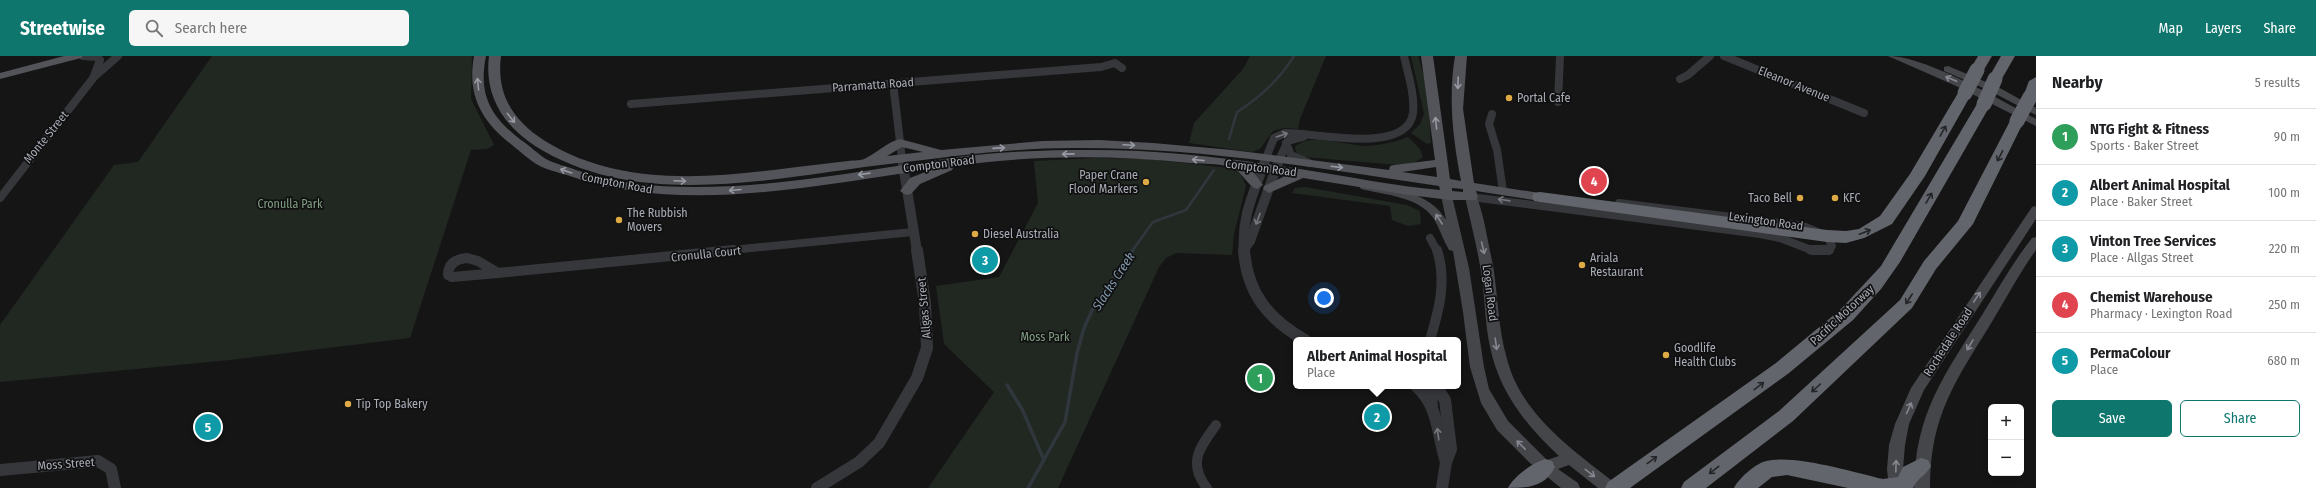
<!DOCTYPE html>
<meta charset="utf-8">
<style>
:root{--surface:#fff;--page:#f6f6f6;--text:#202124;--muted:#757577;--line:#e0e0e0;--accent:#0f766e}
body{margin:0;font-family:"Fira Sans Condensed",sans-serif;background:var(--page);color:var(--text)}
.controls{position:absolute;right:12px;bottom:12px;display:grid;overflow:hidden;border-radius:6px;box-shadow:0 2px 6px #0003}
.controls button{width:36px;height:36px;display:grid;place-items:center;padding:0;border:0;border-bottom:1px solid var(--line);background:var(--surface);color:var(--text);font:20px sans-serif}
.you{position:absolute;left:1324px;top:242px;width:14px;height:14px;margin:-10px;border:3px solid #fff;border-radius:50%;background:#1a73e8;box-shadow:0 0 0 6px #1a73e833}
.badge{display:grid;place-items:center;width:26px;height:26px;border-radius:50%;background:var(--accent);color:#fff;font-size:13px;font-weight:700}
.pin{position:absolute;translate:-50% -50%;border:2px solid #fff;box-shadow:0 1px 4px #0006}
.popup{position:absolute;left:1293px;top:281px;width:168px;height:52px;box-sizing:border-box;display:grid;place-content:center;border-radius:6px;background:var(--surface);filter:drop-shadow(0 1px 3px #0005);font-size:13px;white-space:nowrap;color:var(--muted)}
.popup b{font-size:15px;color:var(--text)}
.popup::after{content:'';position:absolute;left:50%;top:100%;margin-left:-8px;border:8px solid transparent;border-top-color:var(--surface)}
.list{margin:0;padding:0;list-style:none}
h2{display:flex;justify-content:space-between;align-items:center;height:52px;margin:0;padding:0 16px;font-size:17px}
h2 small{font-size:13px;font-weight:400;color:var(--muted)}
.list li{display:grid;grid-template-columns:26px 1fr auto;gap:12px;align-items:center;box-sizing:border-box;height:56px;padding:0 16px;border-top:1px solid var(--line)}
.list b{display:block;font-size:15px;white-space:nowrap}
.list p{margin:0;font-size:13px;white-space:nowrap;color:var(--muted)}
.list em{font-size:13px;font-style:normal;color:var(--muted)}
.actions{display:flex;gap:8px;padding:12px 16px}
.actions a{flex:1;padding:9px 0;border:1px solid var(--accent);border-radius:6px;text-align:center;font-size:14px;color:var(--accent)}
.actions .main{background:var(--accent);color:#fff}
.icon{flex:none;width:22px;height:22px;fill:none;stroke:currentColor;stroke-width:2;stroke-linecap:round;stroke-linejoin:round}
.map{position:relative;flex:none;width:2036px;height:432px;overflow:hidden}
header{display:flex;align-items:center;gap:24px;box-sizing:border-box;height:56px;padding:0 20px;background:var(--accent);color:#fff}
header strong{font-size:19px}
nav{display:flex;gap:22px;margin-inline-start:auto;font-size:14px}
.search{width:280px;height:36px;background:var(--page);display:flex;align-items:center;gap:10px;box-sizing:border-box;padding:0 14px;border-radius:6px;color:var(--muted);font-size:15px}
main{display:flex}
aside{flex:1;background:var(--surface)}
.map>svg:first-child{display:block}
.green{fill:#212822}
.lines{fill:none;stroke-linecap:round;stroke-linejoin:round}
.stream-far1{stroke:#2f373d;stroke-width:2.5}
.stream{stroke:#2f373d;stroke-width:3.5}
.minor-far1{stroke:#36373b;stroke-width:8}
.minor{stroke:#36373b;stroke-width:10}
.tertiary-far1{stroke:#36373b;stroke-width:10}
.tertiary{stroke:#36373b;stroke-width:12}
.secondary{fill:#44464a;fill-rule:evenodd}
.primary{fill:#525459;fill-rule:evenodd}
.motorway{fill:#62656b;fill-rule:evenodd}
.motorway-bridge{stroke:#62656b;stroke-width:15}
.oneway{stroke:#858890}
.oneway2{stroke:#979aa3}
.oneway3{stroke:#242528}
.oneway4{stroke:#75777e}
.poi-dot{fill:#deaa45;stroke:#101011;stroke-width:1.5}
.labels{text-anchor:middle;stroke-width:3.5;stroke-linejoin:round;paint-order:stroke}
.street-label{font-size:12px;fill:#a8acb5;stroke:#101011}
.poi-label{font-size:12px;fill:#a8acb5;stroke:#101011;text-anchor:start}
.park-label{font-size:12px;fill:#819e82;stroke:#101011}
.water-label{font-size:13px;font-style:italic;fill:#8299ac;stroke:#101011}
</style>
<header>
<strong>Streetwise</strong>
<div class="search"><svg class="icon" aria-label="search" viewBox="0 0 24 24"><circle cx="10" cy="10" r="6"/><path d="M15 15l6 6"/></svg>Search here</div>
<nav><a>Map</a><a>Layers</a><a>Share</a></nav>
</header>
<main>
<div class="map">
<svg width="2036" height="432" viewBox="0 0 2036 432">
<rect width="100%" height="100%" fill="#151516"/>
<g class="green">
<path d="M212 0H472L471 43 494 89 487 93 471 94 410 282 230 304 0 326V269L114 109 138 106Z"/>
<path d="M1250 0H1326L1300 63 1298 73 1284 72 1273 75 1260 93 1251 96 1189 87 1194 67 1243 13Z"/>
<path d="M1411 0H1418L1427 30 1431 87 1427 88 1411 77 1420 68 1424 58Z"/>
<path d="M1408 81 1420 93 1423 101 1414 107 1398 109 1304 101 1296 96 1295 91C1308 76 1348 90 1366 90 1381 89 1395 86 1408 81Z"/>
<path d="M1096 102 1148 103 1229 112 1241 118 1246 130 1234 178 1232 199 1176 197 1166 202 1159 211 1058 432H928L994 336 944 288 936 230 999 221 1038 147 1034 105Z"/>
<path d="M1305 131 1407 149 1420 155 1421 168 1408 170 1392 164 1390 150 1292 137 1295 132Z"/>
</g>
<g class="lines">
<g class="stream-far1">
<path d="M1229 83 1237 56C1261 41 1279 24 1294 0"/>
<path d="M1132 195 1153 166 1186 154 1214 114"/>
</g>
<g class="stream">
<path d="M1007 329 1022 353 1044 404"/>
<path d="M1028 432 1065 366 1077 297 1084 272 1096 246 1133 194"/>
</g>
<g class="minor-far1">
<path d="M83 0 96 1 100 4 94 20"/>
<path d="M1724 0 1864 57"/>
<path d="M1680 23 1688 19 1710 0"/>
<path d="M893 27 902 103"/>
<path d="M1558 46 1560 0"/>
<path d="M631 48 1101 11 1115 7 1122 12"/>
<path d="M1492 58 1489 68 1497 94 1503 135"/>
<path d="M1286 87 1291 99 1309 107"/>
<path d="M1266 102 1274 82 1285 77C1313 76 1407 100 1413 57 1415 39 1408 18 1404 0"/>
<path d="M1279 104 1288 85 1303 81"/>
<path d="M1471 141 1760 178 1780 182 1814 195"/>
<path d="M0 142 94 21 118 0"/>
<path d="M1619 147 1803 170 1827 180 1832 190 1828 195"/>
<path d="M1430 182 1437 195"/>
<path d="M722 195 913 176"/>
</g>
<g class="minor">
<path d="M1811 194H1829"/>
<path d="M467 202 478 205 498 217 452 221 448 219C448 207 457 203 467 202Z"/>
<path d="M498 217 733 194"/>
<path d="M1430 284C1439 254 1447 225 1437 194"/>
<path d="M1431 330 1433 350"/>
<path d="M1207 432C1187 407 1200 391 1216 369"/>
</g>
<g class="tertiary-far1">
<path d="M902 103 917 195"/>
<path d="M1244 193 1250 185 1279 104"/>
<path d="M1244 195C1241 159 1255 135 1266 102"/>
</g>
<g class="tertiary">
<path d="M1244 194C1247 237 1268 263 1305 284"/>
<path d="M1416 330C1439 350 1437 379 1446 406"/>
<path d="M1436 330 1445 344 1451 393 1446 406 1442 432"/>
<path d="M0 414 98 405 111 413 115 432"/>
<path d="M817 432 859 406 879 387 917 322 927 292 925 247 917 194"/>
</g>
<g class="secondary">
<path d="M1888 0C1926 0 2000 44 2036 63V70L1954 29Z"/>
<path d="M1948 10 1998 31 2036 52V59L1990 35 1944 15V11Z"/>
<path d="M1365 126C1394 133 1430 136 1446 164L1441 139 1443 136H1451L1469 212 1484 311 1489 333 1508 365 1547 404 1559 400C1526 370 1499 335 1490 291 1485 268 1485 245 1482 222 1478 194 1471 168 1465 141L1471 137 1475 138C1483 151 1489 193 1493 209 1498 240 1498 272 1507 303 1521 358 1572 394 1615 427L1617 432H1598L1569 409 1558 413 1578 427 1580 432H1561L1530 407 1497 374 1481 347 1470 311 1463 256 1453 195 1449 194C1443 184 1440 173 1434 163 1419 140 1384 139 1361 133L1359 130 1361 127Z"/>
<path d="M2036 150V163L1924 334 1909 368 1905 389 1903 413 1905 432H1889L1887 413 1889 389 1895 368 1911 332 2032 151Z"/>
<path d="M2036 181V194C2020 216 2007 241 1993 264 1956 325 1930 358 1930 432H1914C1915 357 1944 320 1982 259 1998 233 2013 206 2032 182Z"/>
</g>
<g class="primary">
<path d="M64 0H83L81 2 0 23V17Z"/>
<path d="M474 0H486C478 39 491 61 521 84 530 90 538 98 546 103 555 108 566 110 576 114 688 153 849 115 966 100 1008 95 1052 94 1095 94 1166 94 1237 103 1306 114 1351 121 1395 130 1440 134L1439 130C1321 112 1201 92 1081 92 1019 91 958 100 897 107 780 120 642 157 535 90 503 69 484 39 489 0H501C496 38 513 65 545 85 621 132 713 122 797 111 814 109 831 107 848 105 854 104 862 105 866 102 877 97 887 86 900 83L941 94 1042 85 1099 84 1153 87 1232 94 1389 114 1390 110 1394 109 1435 104 1421 0H1433L1450 123 1461 125C1453 83 1448 42 1455 0H1467L1463 53 1474 127 1540 137 1547 141 1540 145 1476 135 1478 141 1476 144H1450L1409 139 1303 122 1269 137 1263 133 1264 130 1287 119 1252 114 1263 129 1257 133C1247 130 1243 116 1232 112 1221 107 1203 108 1190 107 1112 99 1032 99 954 110L952 114 920 128 911 138 906 139 900 135 910 122 933 113C816 129 680 160 567 119 557 116 547 114 538 109 529 104 520 95 512 89 481 65 467 39 474 0ZM902 91 923 96 887 100ZM1436 111 1437 121 1402 116ZM1452 132 1463 133V136L1452 135Z"/>
</g>
<g class="motorway">
<path d="M1978 0H1992L1982 17 1977 18 1970 14Z"/>
<path d="M2001 0H2015L2000 26H1990L1988 23Z"/>
<path d="M2036 21V43L2030 45 2025 44 2023 41 2029 25Z"/>
<path d="M1965 33 1972 37 1925 120 1892 168 1864 182 1846 187 1827 186 1540 146 1534 145 1532 141 1534 137 1540 136 1827 174 1846 175 1859 173 1880 160 1910 118 1958 37Z"/>
<path d="M1984 44 1991 48 1900 206 1881 233 1853 264 1789 317 1630 432H1605L1608 426 1776 307 1840 254 1881 210 1977 48Z"/>
<path d="M2017 61 2024 65 1973 168 1936 213 1912 252 1793 365 1706 432H1681L1684 426 1779 355 1900 244 1924 205 1958 165 2010 65Z"/>
<path d="M1921 402 1928 404 1931 410C1926 420 1918 421 1913 432H1848L1787 419 1772 421 1758 432H1734C1739 422 1755 408 1766 405 1794 398 1853 416 1883 423L1898 421 1903 411Z"/>
<path d="M1545 403 1552 405 1555 411C1545 431 1528 432 1508 432 1514 420 1532 407 1545 403Z"/>
</g>
<g class="motorway-bridge">
<path d="M1965 37 1977 14"/>
<path d="M1984 48 1995 23"/>
<path d="M2017 65 2030 41"/>
</g>
</g>
<defs><path id="oneway-shaft" d="M-6 0H5M1.5-3L5.5 0L1.5 3" fill="none" stroke-width="1.6" stroke-linecap="round" stroke-linejoin="round"/></defs>
<g class="oneway">
<use href="#oneway-shaft" transform="translate(1951 23) rotate(-157)"/>
<use href="#oneway-shaft" transform="translate(1439 163) rotate(-123)"/>
<use href="#oneway-shaft" transform="translate(1483 192) rotate(77)"/>
<use href="#oneway-shaft" transform="translate(1977 241) rotate(-56)"/>
<use href="#oneway-shaft" transform="translate(1496 288) rotate(82)"/>
<use href="#oneway-shaft" transform="translate(1970 289) rotate(121)"/>
<use href="#oneway-shaft" transform="translate(1909 352) rotate(-66)"/>
<use href="#oneway-shaft" transform="translate(1521 389) rotate(-135)"/>
<use href="#oneway-shaft" transform="translate(1896 410) rotate(-88)"/>
<use href="#oneway-shaft" transform="translate(1590 417) rotate(38)"/>
</g>
<g class="oneway2">
<use href="#oneway-shaft" transform="translate(1458 27) rotate(92)"/>
<use href="#oneway-shaft" transform="translate(478 28) rotate(-96)"/>
<use href="#oneway-shaft" transform="translate(511 62) rotate(51)"/>
<use href="#oneway-shaft" transform="translate(1436 67) rotate(-96)"/>
<use href="#oneway-shaft" transform="translate(1129 89) rotate(3)"/>
<use href="#oneway-shaft" transform="translate(999 92) rotate(-4)"/>
<use href="#oneway-shaft" transform="translate(1068 98) rotate(179)"/>
<use href="#oneway-shaft" transform="translate(1198 104) rotate(-174)"/>
<use href="#oneway-shaft" transform="translate(1337 111) rotate(7)"/>
<use href="#oneway-shaft" transform="translate(566 115) rotate(-161)"/>
<use href="#oneway-shaft" transform="translate(864 118) rotate(172)"/>
<use href="#oneway-shaft" transform="translate(680 125) rotate(2)"/>
<use href="#oneway-shaft" transform="translate(735 134) rotate(175)"/>
</g>
<g class="oneway3">
<use href="#oneway-shaft" transform="translate(1943 75) rotate(-60)"/>
<use href="#oneway-shaft" transform="translate(2000 100) rotate(117)"/>
<use href="#oneway-shaft" transform="translate(1929 142) rotate(-60)"/>
<use href="#oneway-shaft" transform="translate(1865 176) rotate(-21)"/>
<use href="#oneway-shaft" transform="translate(1909 243) rotate(123)"/>
<use href="#oneway-shaft" transform="translate(1759 330) rotate(-38)"/>
<use href="#oneway-shaft" transform="translate(1816 332) rotate(138)"/>
<use href="#oneway-shaft" transform="translate(1652 404) rotate(-36)"/>
<use href="#oneway-shaft" transform="translate(1714 414) rotate(142)"/>
</g>
<g class="oneway4">
<use href="#oneway-shaft" transform="translate(1282 79) rotate(-19)"/>
<use href="#oneway-shaft" transform="translate(1504 144) rotate(-172)"/>
<use href="#oneway-shaft" transform="translate(1258 163) rotate(111)"/>
<use href="#oneway-shaft" transform="translate(1438 378) rotate(-98)"/>
</g>
<g class="poi-dot">
<circle cx="1509" cy="42" r="4"/>
<circle cx="1146" cy="126" r="4"/>
<circle cx="1800" cy="142" r="4"/>
<circle cx="1835" cy="142" r="4"/>
<circle cx="619" cy="164" r="4"/>
<circle cx="975" cy="178" r="4"/>
<circle cx="1582" cy="209" r="4"/>
<circle cx="1666" cy="299" r="4"/>
<circle cx="348" cy="348" r="4"/>
</g>
<g class="labels">
<g class="street-label">
<text transform="translate(1794 28) rotate(22)" y="4">Eleanor Avenue</text>
<text transform="translate(873 29) rotate(-4)" y="4">Parramatta Road</text>
<text transform="translate(46 81) rotate(-51)" y="4">Monte Street</text>
<text transform="translate(939 108) rotate(-7)" y="4">Compton Road</text>
<text transform="translate(1261 112) rotate(7)" y="4">Compton Road</text>
<text transform="translate(617 127) rotate(11)" y="4">Compton Road</text>
<text transform="translate(1766 165) rotate(8)" y="4">Lexington Road</text>
<text transform="translate(706 198) rotate(-6)" y="4">Cronulla Court</text>
<text transform="translate(1490 237) rotate(83)" y="4">Logan Road</text>
<text transform="translate(924 252) rotate(-95)" y="4">Allgas Street</text>
<text transform="translate(1842 259) rotate(-43)" y="4">Pacific Motorway</text>
<text transform="translate(1948 286) rotate(-57)" y="4">Rochedale Road</text>
<text transform="translate(66 408) rotate(-4)" y="4">Moss Street</text>
</g>
<g class="poi-label">
<text x="1517" y="46">Portal Cafe</text>
<text x="1138" y="123" text-anchor="end">Paper Crane<tspan x="1138" dy="14">Flood Markers</tspan></text>
<text x="1792" y="146" text-anchor="end">Taco Bell</text>
<text x="1843" y="146">KFC</text>
<text x="627" y="161">The Rubbish<tspan x="627" dy="14">Movers</tspan></text>
<text x="983" y="182">Diesel Australia</text>
<text x="1590" y="206">Ariala<tspan x="1590" dy="14">Restaurant</tspan></text>
<text x="1674" y="296">Goodlife<tspan x="1674" dy="14">Health Clubs</tspan></text>
<text x="356" y="352">Tip Top Bakery</text>
</g>
<g class="park-label">
<text x="290" y="152">Cronulla Park</text>
<text x="1045" y="285">Moss Park</text>
</g>
<g class="water-label">
<text transform="translate(1113 225) rotate(-57)" y="5">Slacks Creek</text>
</g>
</g>
</svg>
<div class="controls">
<button>+</button>
<button>−</button>
</div>
<div class="you"></div>
<div class="pin badge" style="left:1260px;top:322px;background:#2e9e5b">1</div>
<div class="pin badge" style="left:1377px;top:361px;background:#0f9aa8">2</div>
<div class="popup"><b>Albert Animal Hospital</b>Place</div>
<div class="pin badge" style="left:985px;top:204px;background:#0f9aa8">3</div>
<div class="pin badge" style="left:1594px;top:125px;background:#e0444e">4</div>
<div class="pin badge" style="left:208px;top:371px;background:#0f9aa8">5</div>
</div>
<aside>
<h2>Nearby<small>5 results</small></h2>
<ul class="list">
<li><span class="badge" style="background:#2e9e5b">1</span><div><b>NTG Fight &amp; Fitness</b><p>Sports · Baker Street</p></div><em>90 m</em></li>
<li><span class="badge" style="background:#0f9aa8">2</span><div><b>Albert Animal Hospital</b><p>Place · Baker Street</p></div><em>100 m</em></li>
<li><span class="badge" style="background:#0f9aa8">3</span><div><b>Vinton Tree Services</b><p>Place · Allgas Street</p></div><em>220 m</em></li>
<li><span class="badge" style="background:#e0444e">4</span><div><b>Chemist Warehouse</b><p>Pharmacy · Lexington Road</p></div><em>250 m</em></li>
<li><span class="badge" style="background:#0f9aa8">5</span><div><b>PermaColour</b><p>Place</p></div><em>680 m</em></li>
</ul>
<div class="actions"><a class="main">Save</a><a>Share</a></div>
</aside>
</main>
